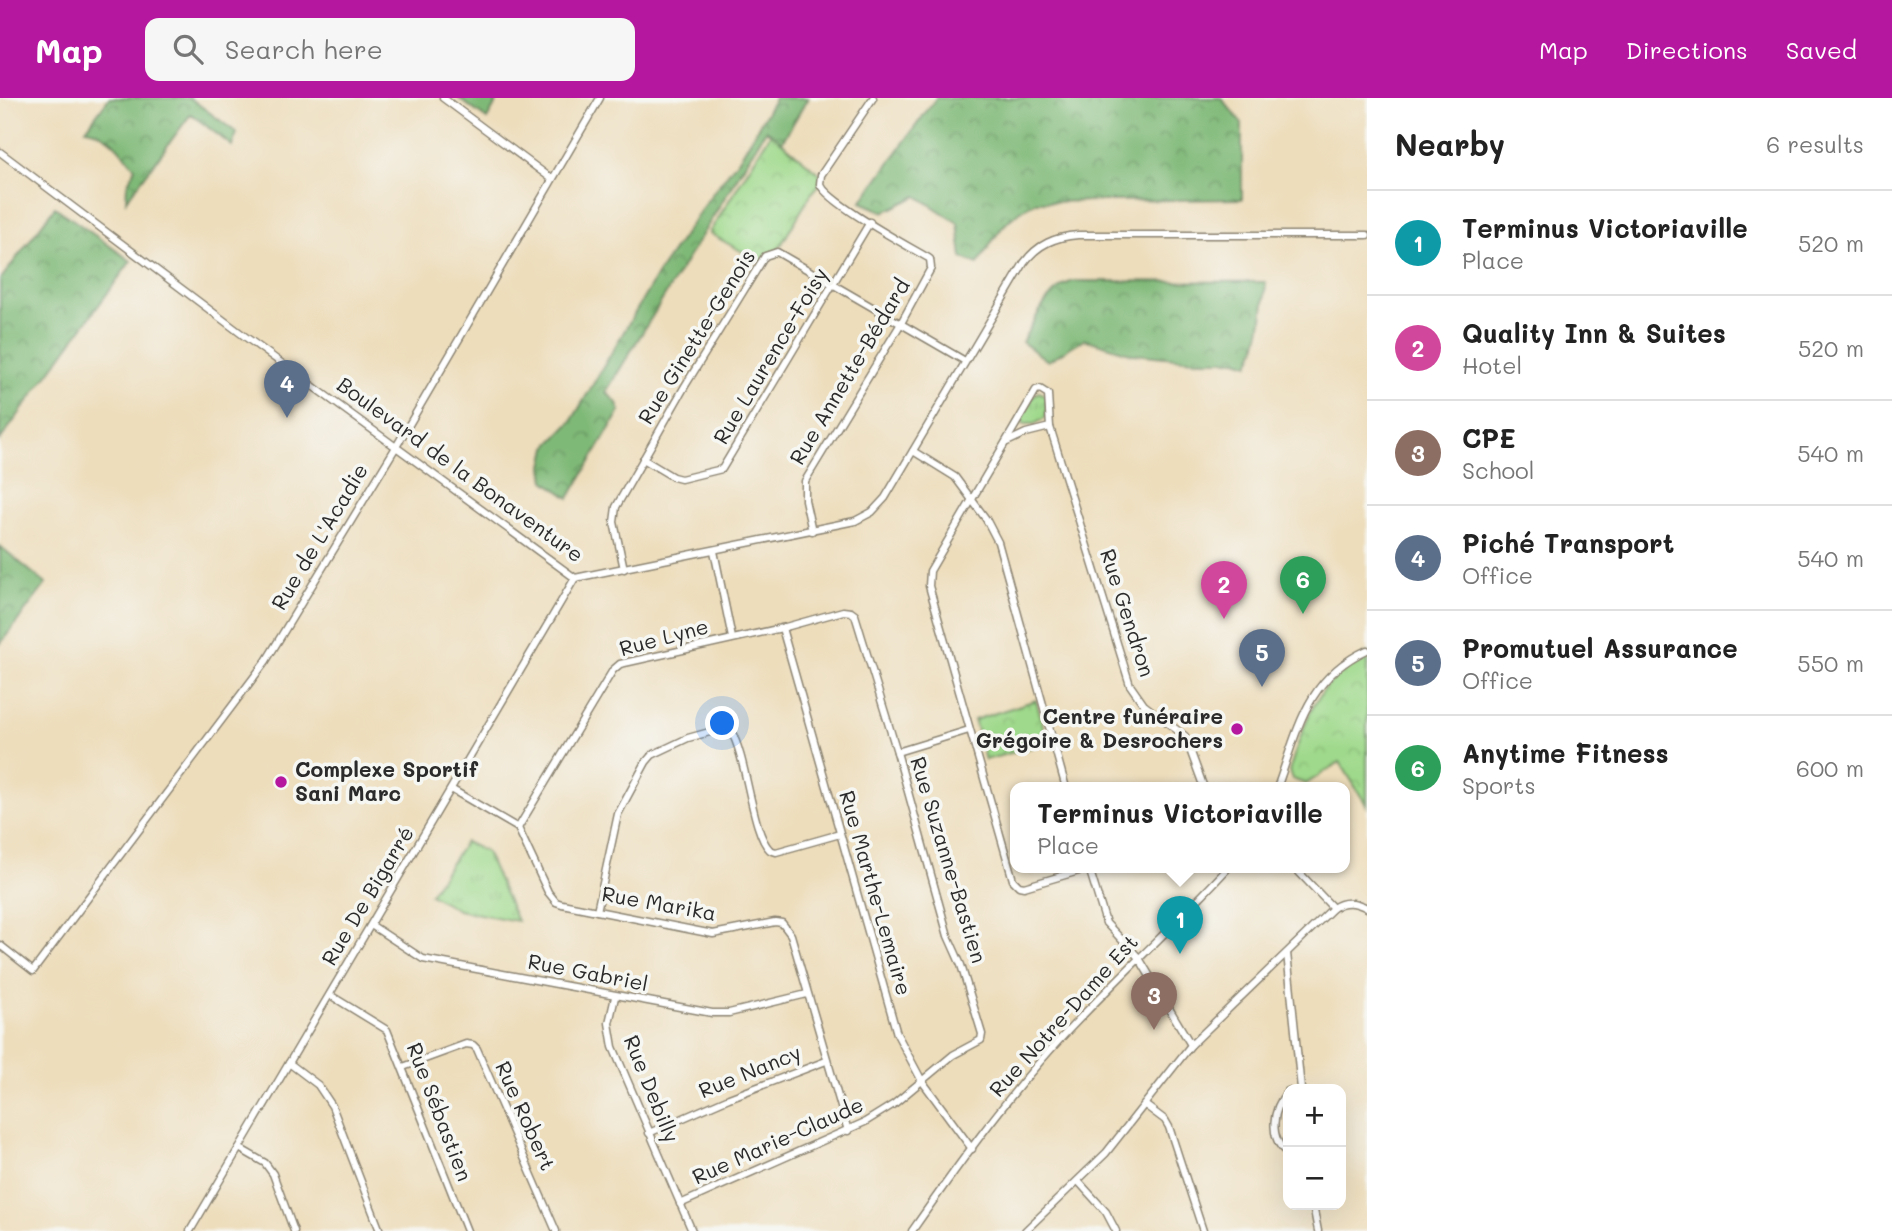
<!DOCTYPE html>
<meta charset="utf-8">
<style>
:root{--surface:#fff;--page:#f6f6f6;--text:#222;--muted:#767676;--line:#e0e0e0;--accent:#b5179e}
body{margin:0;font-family:Mali,sans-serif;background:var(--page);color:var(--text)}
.controls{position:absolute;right:21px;bottom:21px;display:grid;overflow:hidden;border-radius:14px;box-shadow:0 7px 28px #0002}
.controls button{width:63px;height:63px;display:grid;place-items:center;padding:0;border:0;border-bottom:2px solid var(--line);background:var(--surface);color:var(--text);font:35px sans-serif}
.you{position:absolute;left:723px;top:626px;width:24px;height:24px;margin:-18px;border:5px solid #fff;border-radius:50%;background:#1a73e8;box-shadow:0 0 0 10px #1a73e833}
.badge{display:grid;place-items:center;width:46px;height:46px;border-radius:50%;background:var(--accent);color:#fff;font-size:23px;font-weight:700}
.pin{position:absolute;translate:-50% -58px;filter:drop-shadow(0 2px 4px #0008)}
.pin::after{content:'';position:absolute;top:37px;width:24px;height:21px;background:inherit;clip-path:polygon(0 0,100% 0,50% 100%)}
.popup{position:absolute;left:1010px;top:684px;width:340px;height:91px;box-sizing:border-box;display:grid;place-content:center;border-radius:14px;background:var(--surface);filter:drop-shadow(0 2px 5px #0005);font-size:23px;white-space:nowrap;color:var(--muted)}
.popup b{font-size:26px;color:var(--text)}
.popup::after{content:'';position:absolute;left:50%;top:100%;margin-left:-14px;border:14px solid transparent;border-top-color:var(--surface)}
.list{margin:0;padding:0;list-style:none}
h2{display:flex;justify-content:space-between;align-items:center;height:91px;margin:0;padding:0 28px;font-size:30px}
h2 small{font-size:23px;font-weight:400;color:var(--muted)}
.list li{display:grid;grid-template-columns:46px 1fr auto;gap:21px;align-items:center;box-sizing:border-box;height:105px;padding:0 28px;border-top:2px solid var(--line)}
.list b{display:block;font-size:26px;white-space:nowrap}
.list p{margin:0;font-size:23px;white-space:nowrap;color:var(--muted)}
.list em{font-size:23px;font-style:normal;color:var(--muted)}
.icon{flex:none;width:38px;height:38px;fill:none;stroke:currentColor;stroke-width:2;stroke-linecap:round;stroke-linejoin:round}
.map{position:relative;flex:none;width:1367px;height:1133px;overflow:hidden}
header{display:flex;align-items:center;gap:42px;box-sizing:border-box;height:98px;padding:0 35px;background:var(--accent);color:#fff}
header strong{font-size:33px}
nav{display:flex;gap:38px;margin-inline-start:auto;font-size:24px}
.search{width:490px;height:63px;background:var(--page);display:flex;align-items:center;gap:18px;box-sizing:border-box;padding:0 24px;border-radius:14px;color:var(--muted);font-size:26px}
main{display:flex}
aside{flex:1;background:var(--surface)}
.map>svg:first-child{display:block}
.grass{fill:url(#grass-tufts);stroke:#65825b;stroke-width:2}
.forest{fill:url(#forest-crowns);stroke:#557251;stroke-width:2}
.park{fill:url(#park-crowns);stroke:#65825b;stroke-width:2}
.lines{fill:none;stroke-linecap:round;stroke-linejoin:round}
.minor-casing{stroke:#8c8473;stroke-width:9}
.minor{stroke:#fff;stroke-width:6}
.poi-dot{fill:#b5179e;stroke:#f6f6f2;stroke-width:2.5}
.labels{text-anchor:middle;stroke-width:7;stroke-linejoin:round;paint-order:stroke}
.street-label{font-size:21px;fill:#2b2b2b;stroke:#f6f6f2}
.poi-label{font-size:21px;font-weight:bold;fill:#2b2b2b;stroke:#f6f6f2;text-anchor:end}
</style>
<header>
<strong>Map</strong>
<div class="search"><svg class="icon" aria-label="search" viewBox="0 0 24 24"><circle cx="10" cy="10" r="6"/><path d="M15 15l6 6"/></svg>Search here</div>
<nav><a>Map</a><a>Directions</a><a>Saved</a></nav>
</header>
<main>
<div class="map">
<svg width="1367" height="1133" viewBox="0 0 1367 1133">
<defs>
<pattern id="grass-tufts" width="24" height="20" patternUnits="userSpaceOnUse" patternTransform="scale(1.75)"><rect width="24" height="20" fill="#9fd98b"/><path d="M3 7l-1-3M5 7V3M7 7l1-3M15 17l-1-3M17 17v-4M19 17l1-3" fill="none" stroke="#89ba78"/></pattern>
<pattern id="forest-crowns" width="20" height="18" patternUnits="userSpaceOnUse" patternTransform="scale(1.75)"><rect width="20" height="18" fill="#7fb977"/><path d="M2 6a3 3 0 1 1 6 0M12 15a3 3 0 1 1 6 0" fill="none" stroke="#689762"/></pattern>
<pattern id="park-crowns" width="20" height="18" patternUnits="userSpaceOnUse" patternTransform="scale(1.75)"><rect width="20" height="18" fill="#9fd98b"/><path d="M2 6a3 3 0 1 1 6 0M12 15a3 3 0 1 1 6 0" fill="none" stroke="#89ba78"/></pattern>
</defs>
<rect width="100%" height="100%" fill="#f6f6f2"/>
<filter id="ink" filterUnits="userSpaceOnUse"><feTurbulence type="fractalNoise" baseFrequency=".0143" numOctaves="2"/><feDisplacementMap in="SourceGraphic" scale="14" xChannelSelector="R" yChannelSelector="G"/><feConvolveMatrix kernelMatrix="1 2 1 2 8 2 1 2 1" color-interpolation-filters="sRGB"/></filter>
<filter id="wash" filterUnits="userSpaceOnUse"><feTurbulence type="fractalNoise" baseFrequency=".00686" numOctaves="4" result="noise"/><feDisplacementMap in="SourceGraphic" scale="28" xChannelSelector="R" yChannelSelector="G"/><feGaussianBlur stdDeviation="1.57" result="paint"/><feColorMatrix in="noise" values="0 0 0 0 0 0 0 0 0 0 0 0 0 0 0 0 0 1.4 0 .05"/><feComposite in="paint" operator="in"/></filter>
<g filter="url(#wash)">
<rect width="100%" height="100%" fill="#edddbb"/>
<g class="grass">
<path d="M1039 294 1046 298V319L1035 326H1023L1022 320 1034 297Z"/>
<path d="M465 744 486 754 517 823 458 812 430 796Z"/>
</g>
<g class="forest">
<path d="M109 0H190L237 35 232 48 191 16 126 103 127 87 135 70C120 52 110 35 86 31Z"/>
<path d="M458 0H499L487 21Z"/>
<path d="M775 0H808L782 44 766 32 606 294 617 305 620 313 569 400 545 383 543 368 547 349 571 324 660 172 709 100 741 58Z"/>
<path d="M936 0H1221L1242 25V101L1036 104C1004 120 996 137 978 166L962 160 958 125 917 98 884 114 861 104Z"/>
<path d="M55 109 131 163 0 342V182Z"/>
<path d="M1074 183 1266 184C1263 212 1262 241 1249 266L1236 262H1196L1133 256 1084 241 1048 263 1022 244C1036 221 1047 190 1074 183Z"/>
<path d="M0 448 46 486 0 546Z"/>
</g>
<g class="park">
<path d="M771 35 821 77 820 86 811 96 777 154 761 164 709 135Z"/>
<path d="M1367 555V708L1340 664 1306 686 1292 681 1289 673C1307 619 1315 585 1367 555Z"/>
<path d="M1036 602 1048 645 985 662 974 622Z"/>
</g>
</g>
<g filter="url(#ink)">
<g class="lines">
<g class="minor-casing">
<g id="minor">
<path d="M443 0 552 81"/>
<path d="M0 54 247 240 575 480 855 423 872 414 885 400 1024 165C1038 146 1055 139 1078 137H1367"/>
<path d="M1007 344 1026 335 1050 329"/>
<path d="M913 353 955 379 986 421 998 444 1066 690"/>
<path d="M643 361 673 379 681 381 722 371 870 124"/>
<path d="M812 433 805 402V383L900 227 931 170 930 161C908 148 828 105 820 86L821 77 873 0"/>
<path d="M714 453 732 540"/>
<path d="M624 471 614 424 616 409 685 288 765 158 777 154 965 263"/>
<path d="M782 530 897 936 922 983 972 1051"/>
<path d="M897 654 969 632"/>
<path d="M1277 690C1298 632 1306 580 1367 552"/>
<path d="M451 691 518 730 548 794 556 804 562 806 713 836 775 824 782 825 791 837 848 1033"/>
<path d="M518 730 613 572 620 566 782 530 843 513 851 514 855 517 897 654 948 838 961 867 982 936 981 942 953 957 894 1006 865 1024 680 1106"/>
<path d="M1089 770 1024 789 1019 788 1013 782 929 488 930 473 1036 292 1040 291 1048 296 1050 329 1130 587 1144 607 1185 638 1204 690"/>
<path d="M1089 770 1106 825 1139 860 1191 947"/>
<path d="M1295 770 1333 810"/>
<path d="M597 813 618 716 646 664 652 657 688 640 717 632 731 633C747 660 752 736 770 752L776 754 840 736"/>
<path d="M371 827 423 861 712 915H729L807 896"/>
<path d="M0 847 33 873 266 563 396 349 600 0"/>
<path d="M1287 855 1301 991"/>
<path d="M330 897 387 932 467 1133"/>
<path d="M615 899 609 925 613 949 692 1133"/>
<path d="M289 965 318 987 332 1008 380 1133"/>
<path d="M403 969 466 946 473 947 477 951 556 1133"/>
<path d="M1288 993C1272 1011 1268 1040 1288 1056"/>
<path d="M1145 1007 1165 1022 1169 1029 1203 1133"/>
<path d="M649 1035 729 1000 826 963"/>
<path d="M239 1050 265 1065 273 1076 294 1133"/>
<path d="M1078 1083 1106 1114 1116 1133"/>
<path d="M1313 1107 1318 1133"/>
<path d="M190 1133 575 480"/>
<path d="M912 1133C956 1070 1001 1007 1052 950 1108 888 1171 832 1228 770"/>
<path d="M1025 1133 1106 1055 1191 947 1333 810C1344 802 1356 804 1367 810"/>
</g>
</g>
<use href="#minor" class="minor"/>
</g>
</g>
<g class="poi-dot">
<circle cx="1237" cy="631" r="7"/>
<circle cx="281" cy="684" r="7"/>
</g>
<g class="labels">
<g class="street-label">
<text transform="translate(697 239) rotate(-58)" y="7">Rue Ginette-Genois</text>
<text transform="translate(771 258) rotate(-59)" y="7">Rue Laurence-Foisy</text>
<text transform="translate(850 274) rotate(-59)" y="7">Rue Annette-Bédard</text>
<text transform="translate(460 372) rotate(36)" y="7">Boulevard de la Bonaventure</text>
<text transform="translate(320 439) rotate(-59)" y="7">Rue de L'Acadie</text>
<text transform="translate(1127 515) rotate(72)" y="7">Rue Gendron</text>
<text transform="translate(664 540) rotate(-15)" y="7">Rue Lyne</text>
<text transform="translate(948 762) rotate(73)" y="7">Rue Suzanne-Bastien</text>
<text transform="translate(875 795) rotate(74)" y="7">Rue Marthe-Lemaire</text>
<text transform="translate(368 798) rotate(-59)" y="7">Rue De Bigarré</text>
<text transform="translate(659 806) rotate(10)" y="7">Rue Marika</text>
<text transform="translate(588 875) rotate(11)" y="7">Rue Gabriel</text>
<text transform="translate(1064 918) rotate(-48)" y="7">Rue Notre-Dame Est</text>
<text transform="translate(750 974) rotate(-22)" y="7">Rue Nancy</text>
<text transform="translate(651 991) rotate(68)" y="7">Rue Debilly</text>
<text transform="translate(439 1014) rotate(69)" y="7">Rue Sébastien</text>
<text transform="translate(525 1018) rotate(66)" y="7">Rue Robert</text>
<text transform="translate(778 1043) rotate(-24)" y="7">Rue Marie-Claude</text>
</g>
<g class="poi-label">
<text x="1223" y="626">Centre funéraire<tspan x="1223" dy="24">Grégoire &amp; Desrochers</tspan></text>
<text x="295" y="679" text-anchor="start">Complexe Sportif<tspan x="295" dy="24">Sani Marc</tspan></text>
</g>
</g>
</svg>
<div class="controls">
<button>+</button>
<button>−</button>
</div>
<div class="you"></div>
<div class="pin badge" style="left:1180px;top:856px;background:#0f9aa8">1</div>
<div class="popup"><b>Terminus Victoriaville</b>Place</div>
<div class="pin badge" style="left:1224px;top:521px;background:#d1479c">2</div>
<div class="pin badge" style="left:1154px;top:932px;background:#8d6e63">3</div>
<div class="pin badge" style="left:287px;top:320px;background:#5c6f8a">4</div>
<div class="pin badge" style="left:1262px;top:589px;background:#5c6f8a">5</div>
<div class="pin badge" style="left:1303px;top:516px;background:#2e9e5b">6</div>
</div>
<aside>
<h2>Nearby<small>6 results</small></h2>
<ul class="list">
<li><span class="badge" style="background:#0f9aa8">1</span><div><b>Terminus Victoriaville</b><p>Place</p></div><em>520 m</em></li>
<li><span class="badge" style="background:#d1479c">2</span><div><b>Quality Inn &amp; Suites</b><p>Hotel</p></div><em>520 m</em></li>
<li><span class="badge" style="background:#8d6e63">3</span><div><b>CPE</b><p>School</p></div><em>540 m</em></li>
<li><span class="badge" style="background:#5c6f8a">4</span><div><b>Piché Transport</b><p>Office</p></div><em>540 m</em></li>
<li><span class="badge" style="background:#5c6f8a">5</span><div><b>Promutuel Assurance</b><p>Office</p></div><em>550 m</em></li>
<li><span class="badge" style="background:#2e9e5b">6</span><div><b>Anytime Fitness</b><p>Sports</p></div><em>600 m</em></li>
</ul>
</aside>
</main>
